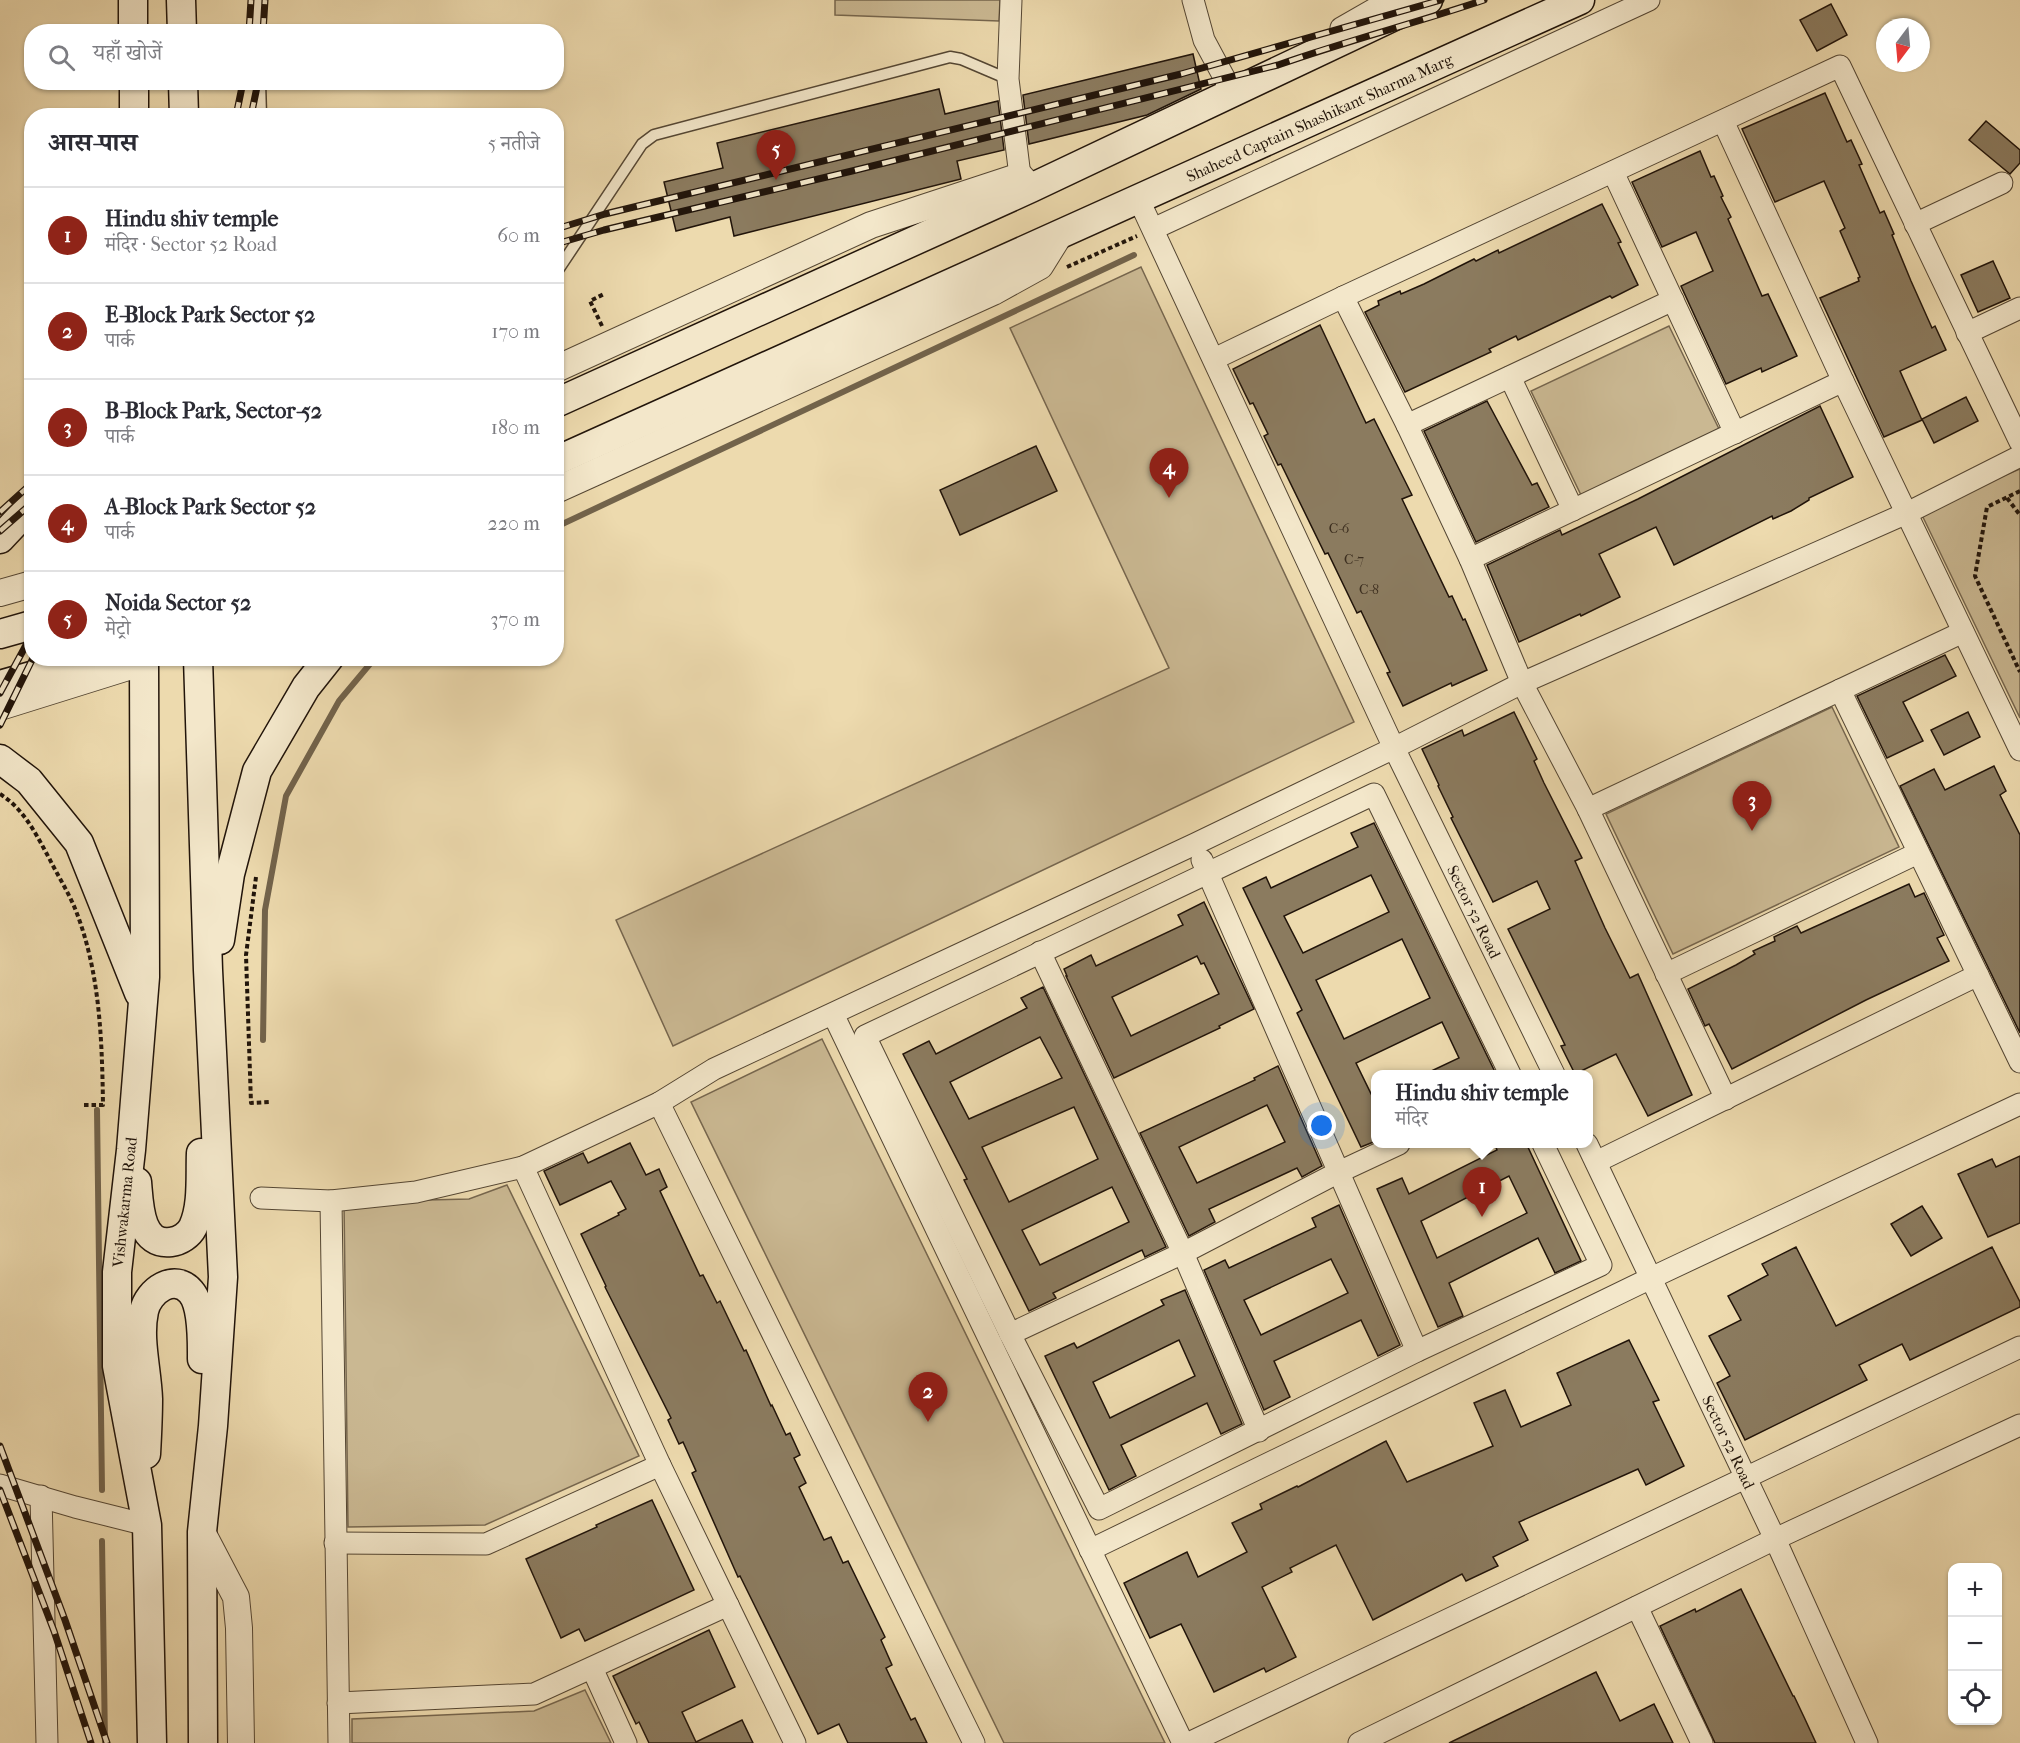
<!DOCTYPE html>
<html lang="hi">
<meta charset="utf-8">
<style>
:root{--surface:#fff;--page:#f2f2f3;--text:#2b2b33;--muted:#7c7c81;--line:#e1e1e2;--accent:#8f2418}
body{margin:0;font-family:"IM FELL French Canon","Noto Serif Devanagari",serif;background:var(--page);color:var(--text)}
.controls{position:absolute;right:18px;bottom:18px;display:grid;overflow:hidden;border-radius:12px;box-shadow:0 2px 4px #0004}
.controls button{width:54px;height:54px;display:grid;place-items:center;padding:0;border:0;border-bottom:2px solid var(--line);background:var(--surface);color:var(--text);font:30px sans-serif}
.compass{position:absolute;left:1876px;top:18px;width:54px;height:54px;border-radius:50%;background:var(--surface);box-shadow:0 2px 4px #0004;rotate:196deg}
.you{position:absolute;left:1322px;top:1126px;width:21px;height:21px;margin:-15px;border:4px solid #fff;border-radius:50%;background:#1a73e8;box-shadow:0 0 0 9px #1a73e833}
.badge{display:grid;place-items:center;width:39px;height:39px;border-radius:50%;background:var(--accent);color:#fff;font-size:20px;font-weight:700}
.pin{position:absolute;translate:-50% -50px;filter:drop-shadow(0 2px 3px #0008)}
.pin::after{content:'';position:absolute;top:32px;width:21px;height:18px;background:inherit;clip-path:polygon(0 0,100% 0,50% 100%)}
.popup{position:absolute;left:1371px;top:1070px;width:222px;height:78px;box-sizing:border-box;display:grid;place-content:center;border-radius:12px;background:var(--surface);filter:drop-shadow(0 2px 4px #0005);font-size:20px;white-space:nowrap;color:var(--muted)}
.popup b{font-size:22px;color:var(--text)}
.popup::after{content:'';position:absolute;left:50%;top:100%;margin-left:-12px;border:12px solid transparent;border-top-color:var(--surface)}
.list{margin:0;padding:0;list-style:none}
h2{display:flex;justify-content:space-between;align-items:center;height:78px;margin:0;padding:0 24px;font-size:26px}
h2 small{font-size:20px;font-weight:400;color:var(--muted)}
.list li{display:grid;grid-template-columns:39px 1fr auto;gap:18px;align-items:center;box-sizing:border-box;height:96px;padding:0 24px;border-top:2px solid var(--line)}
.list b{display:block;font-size:22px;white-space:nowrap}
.list p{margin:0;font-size:20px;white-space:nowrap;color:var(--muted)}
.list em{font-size:20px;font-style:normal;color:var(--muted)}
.icon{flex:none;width:33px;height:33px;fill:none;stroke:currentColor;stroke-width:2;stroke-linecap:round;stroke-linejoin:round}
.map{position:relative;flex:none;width:2020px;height:1743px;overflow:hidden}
.search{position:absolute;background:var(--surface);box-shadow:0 2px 4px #0004;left:24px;top:24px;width:540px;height:66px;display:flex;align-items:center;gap:15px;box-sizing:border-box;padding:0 21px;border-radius:24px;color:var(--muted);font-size:22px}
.panel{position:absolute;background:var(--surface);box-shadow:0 2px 4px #0004;left:24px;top:108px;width:540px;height:558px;border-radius:24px}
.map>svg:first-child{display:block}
.green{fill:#cab892;stroke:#76664e;stroke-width:1.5}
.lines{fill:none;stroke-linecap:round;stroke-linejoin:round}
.stream{stroke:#72634b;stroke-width:6}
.building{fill:#8b7b5f;stroke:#21140a;stroke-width:1.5;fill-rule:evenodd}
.service-casing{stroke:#544633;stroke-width:13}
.minor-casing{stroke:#544633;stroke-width:23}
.tertiary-casing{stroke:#544633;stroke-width:28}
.secondary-casing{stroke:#21140a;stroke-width:31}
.path{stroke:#21140a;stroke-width:4;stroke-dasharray:4.5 3;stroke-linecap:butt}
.service{stroke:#f3e7ca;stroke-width:10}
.minor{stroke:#f3e7ca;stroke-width:21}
.tertiary{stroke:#f3e7ca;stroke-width:26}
.secondary{stroke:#f3e7ca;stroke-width:28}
.rail-casing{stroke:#21140a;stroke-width:7}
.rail{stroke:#f3e7ca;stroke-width:4.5;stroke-dasharray:14;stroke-linecap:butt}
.labels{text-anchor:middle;stroke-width:4.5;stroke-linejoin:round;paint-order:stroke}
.number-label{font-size:14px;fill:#3c2e1f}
.street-label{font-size:16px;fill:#21140a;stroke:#f3e7ca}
</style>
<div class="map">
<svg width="2020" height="1743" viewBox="0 0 2020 1743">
<rect width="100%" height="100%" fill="#eddaae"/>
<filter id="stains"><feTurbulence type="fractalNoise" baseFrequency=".00333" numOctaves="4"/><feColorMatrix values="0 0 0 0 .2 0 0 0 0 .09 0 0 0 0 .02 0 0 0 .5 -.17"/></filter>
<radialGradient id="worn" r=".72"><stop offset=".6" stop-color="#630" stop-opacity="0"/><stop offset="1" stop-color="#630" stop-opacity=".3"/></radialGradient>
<g class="green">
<path d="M835 0H1000L999 21 835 15Z"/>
<path d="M1141 267 1354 722 673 1046 616 920 1169 668 1010 328Z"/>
<path d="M1669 326 1719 429 1581 495 1531 391Z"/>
<path d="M2020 469V718L1920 511Z"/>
<path d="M1832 707 1899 847 1673 954 1606 814Z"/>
<path d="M822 1039 1165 1743H1004L691 1102Z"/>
<path d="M507 1185 639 1456 485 1525 348 1527 344 1202 469 1199Z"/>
<path d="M585 1690 611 1743H352V1719L534 1711Z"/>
</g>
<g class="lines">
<g class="stream">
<path d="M556 527 1134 255"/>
<path d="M263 1040 265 910 286 796 339 701 375 658"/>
<path d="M97 1110 102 1490"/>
<path d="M102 1541 105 1743"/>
</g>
</g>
<g class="building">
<path d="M1831 4 1847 35 1817 51 1800 20Z"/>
<path d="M1193 54 1201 89 1147 115 1029 144 1023 95Z"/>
<path d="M939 89 945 114 998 101 1004 150 957 161 961 179 734 236 730 217 676 231 664 182 723 168 717 143Z"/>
<path d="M1825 93 1847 142 1851 140 1862 164 1859 165 1880 213 1884 211 1894 234 1892 235 1911 281 1932 328 1935 326 1946 350 1900 371 1922 420 1884 437 1820 298 1859 281 1858 278 1860 277 1840 231 1845 228 1824 181 1775 202 1742 129Z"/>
<path d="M1986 121 2020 150V163L2010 174 1969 140Z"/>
<path d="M1700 151 1711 177 1714 176 1723 196 1721 197 1731 217 1728 219 1762 296 1768 294 1797 356 1762 372 1761 368 1726 384 1681 286 1713 271 1696 232 1662 247 1632 182Z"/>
<path d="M1602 204 1621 242 1618 243 1638 285 1612 298 1610 296 1518 340 1516 336 1489 349 1491 352 1405 392 1365 312 1379 305 1378 301 1400 291 1401 294 1424 284 1474 259 1476 261 1498 250 1499 253Z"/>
<path d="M1993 261 2010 298 1978 312 1961 275Z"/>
<path d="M1320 325 1366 423 1374 419 1412 495 1402 499 1449 597 1452 596 1463 620 1465 619 1487 670 1452 686 1451 683 1403 706 1387 673 1390 672 1361 611 1357 613 1328 553 1325 554 1281 464 1278 465 1264 436 1268 434 1253 403 1250 404 1233 369Z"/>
<path d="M1966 397 1978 421 1934 443 1922 419Z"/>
<path d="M1487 401 1532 485 1537 483 1549 507 1476 542 1424 431Z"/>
<path d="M1820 406 1853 477 1809 498V500L1791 511 1773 519 1772 516 1674 565 1656 527 1599 554 1620 597 1581 616 1580 614 1519 642 1487 565 1560 530 1562 535 1638 499Z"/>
<path d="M1036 446 1057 491 960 535 940 490Z"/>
<path d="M1945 655 1956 676 1903 702 1923 741 1887 758 1857 696Z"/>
<path d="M1514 712 1537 759 1534 761 1544 783 1582 858 1575 861 1605 928 1630 978 1638 974 1692 1095 1648 1116 1616 1054 1575 1074 1561 1046 1565 1045 1508 929 1550 909 1537 881 1493 902 1451 818 1453 817 1438 786 1439 785 1422 749 1462 730 1464 736Z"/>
<path d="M1968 712 1980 737 1944 755 1931 730Z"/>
<path d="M1994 766 2006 791 2000 795 2020 835V1033L1900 786 1934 769 1945 790Z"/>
<path d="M1374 823 1496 1074H1425L1459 1058 1442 1022 1356 1063 1376 1104V1141L1361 1147 1297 1013 1302 1010 1243 888 1266 877 1271 888 1358 847 1351 833ZM1371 875 1389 912 1303 953 1284 916ZM1402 939 1430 998 1344 1039 1316 980Z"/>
<path d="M1909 884 1915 897 1924 893 1944 935 1937 938 1949 961 1866 1000 1732 1069 1709 1024 1705 1026 1688 989 1736 965 1755 954 1753 951 1775 941 1774 937 1797 926 1801 933Z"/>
<path d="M1204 902 1254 1009 1219 1026 1220 1028 1114 1078 1066 976H1067L1064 969 1091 955 1096 966 1183 925 1178 915ZM1197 956 1201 964 1204 963 1219 994 1131 1036 1112 997Z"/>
<path d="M1043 987 1166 1247 1145 1257 1142 1250 1053 1293 1056 1298 1029 1311 964 1180 967 1179 903 1054 929 1041 936 1054 1027 1008 1021 998ZM1040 1037 1062 1078 969 1119 950 1082ZM1074 1107 1098 1159 1009 1202 982 1147ZM1112 1187 1129 1222 1040 1265 1022 1230Z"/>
<path d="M1278 1066 1322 1166 1302 1177 1297 1168 1209 1209 1215 1222 1189 1236 1140 1133 1255 1080 1254 1078ZM1267 1105 1285 1142 1197 1183 1179 1147Z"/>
<path d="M630 1143 646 1175 659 1169 667 1187 660 1191 700 1276 703 1275 717 1303 720 1301 744 1351 746 1350 771 1406 772 1405 786 1435 790 1433 800 1455 794 1458 806 1483 799 1487 824 1540 831 1537 843 1563 848 1561 885 1637 881 1640 892 1665 886 1668 911 1720 915 1718 927 1743H848L839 1724 818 1734 740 1576 738 1577 692 1473 696 1471 683 1442 679 1444 668 1420 671 1418 605 1287 606 1286 581 1234 619 1215 618 1213 626 1209 611 1181 560 1205 544 1171 583 1153 588 1163Z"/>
<path d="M1494 1143H1526L1581 1261 1555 1273 1538 1238 1449 1283 1463 1316 1438 1327 1377 1189 1402 1178 1409 1194 1497 1150ZM1509 1176 1527 1213 1437 1258 1421 1221Z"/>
<path d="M2020 1156V1223L1988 1237 1958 1174 1992 1159 1996 1167Z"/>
<path d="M1339 1205 1400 1345 1378 1356 1361 1320 1274 1361 1290 1397 1264 1410 1204 1270 1225 1260 1229 1268 1316 1227 1312 1218ZM1331 1259 1348 1293 1261 1335 1244 1300Z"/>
<path d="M1922 1206 1942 1238 1911 1256 1891 1224Z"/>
<path d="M1796 1247 1836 1326 1992 1247 2020 1302V1307L1910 1360 1902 1344 1859 1365 1867 1380 1745 1440 1717 1383 1730 1376 1709 1336 1741 1320 1728 1296 1768 1275 1762 1264Z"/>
<path d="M1185 1290 1242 1424 1221 1434 1207 1403 1121 1445 1136 1476 1109 1490 1045 1356 1074 1343 1077 1348 1164 1305 1161 1300ZM1179 1340 1195 1376 1110 1418 1093 1382Z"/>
<path d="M1629 1340 1659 1400 1653 1402 1684 1466 1646 1485 1638 1469 1519 1522 1528 1540 1493 1557 1498 1566 1466 1581 1462 1574 1373 1620 1336 1545 1290 1568 1292 1572 1262 1587 1296 1657 1266 1672 1264 1668 1214 1692 1181 1624 1150 1638 1124 1583 1187 1552 1198 1577 1247 1552 1232 1523 1262 1509 1260 1504 1297 1486 1298 1487 1386 1441 1407 1482 1493 1446 1474 1403 1505 1390 1521 1427 1571 1405 1557 1373Z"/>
<path d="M652 1500 694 1590 585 1641 579 1629 561 1638 526 1559 597 1527 596 1525Z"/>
<path d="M1741 1589 1793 1696H1794L1804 1717 1816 1743H1715L1660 1626 1695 1609 1696 1612Z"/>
<path d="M709 1630 735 1687 682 1712 696 1742 742 1720 753 1743H649L639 1722 636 1724 613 1676Z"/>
<path d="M1596 1672 1620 1721 1654 1704 1673 1743H1449Z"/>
</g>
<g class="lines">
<g class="service-casing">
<g id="service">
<path d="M257 0 258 32"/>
<path d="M260 82 261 116"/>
<path d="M556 273 642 144 654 135 950 57 961 59 1008 79"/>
</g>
</g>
<g class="minor-casing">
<g id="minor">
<path d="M1011 0 1008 79 1020 176"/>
<path d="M1193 0 1204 40 1226 81"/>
<path d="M1341 28 1390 0"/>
<path d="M1723 121 1843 381 2020 750"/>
<path d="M1613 172 1735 433"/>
<path id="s1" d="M1138 198 1394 748 1554 1074"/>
<path d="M1915 224 2002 183"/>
<path d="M1153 229 1649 0"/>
<path d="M1343 297 1407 425 1470 559 1522 683 1588 809 1726 1099"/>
<path d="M1967 333 2020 308"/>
<path d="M1214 359 1343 297 1840 66 2020 442"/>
<path d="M1510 377 1573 510"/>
<path d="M1407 425 1673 300"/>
<path d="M1470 559 1843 381"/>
<path d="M1840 690 2020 1062"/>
<path d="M1588 809 1963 632"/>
<path d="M1202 860 1417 1351"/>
<path d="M1040 952 1183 1253 1259 1431"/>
<path d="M1666 974 1918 853"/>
<path d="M833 1014 1183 1743"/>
<path d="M1510 1074 1374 794 865 1036 1010 1334 1099 1509 1417 1351 1601 1265 1543 1144"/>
<path d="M659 1103 974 1743"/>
<path id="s2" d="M1587 1144 1775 1539 1867 1743"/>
<path d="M1596 1162 1978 975"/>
<path d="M523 1167 660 1465 795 1743"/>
<path d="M261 1198 331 1201 416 1192 523 1167 659 1103 714 1069 1195 844 1394 748 1522 683 1907 513 2020 456"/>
<path d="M331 1201 339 1743"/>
<path d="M1010 1334 1183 1253 1339 1172 1399 1144"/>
<path d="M0 1485 75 1507 147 1525"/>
<path d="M41 1496 47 1743"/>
<path d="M335 1543 486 1544 660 1465"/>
<path d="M1090 1550 1651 1278 2020 1104"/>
<path d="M1637 1607 1702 1743"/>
<path d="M592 1668 626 1743"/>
<path d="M338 1703 534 1694 728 1605"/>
<path d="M1189 1743 2020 1347"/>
<path d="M1359 1743 1775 1539 2020 1425"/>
</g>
</g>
<g class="tertiary-casing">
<g id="tertiary">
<path d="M556 369 871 225 1020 176 1031 188"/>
<path d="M556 490 993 292 1040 266 1060 234"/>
<path d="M0 593 32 584"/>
<path d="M0 707 144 662"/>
<path d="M202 1532 236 1597 239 1628 241 1743"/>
</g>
</g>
<g class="secondary-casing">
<g id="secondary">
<path d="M133 0V32"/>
<path d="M181 0 182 32"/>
<path d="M134 82V116"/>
<path d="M183 82 184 116"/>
<path d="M556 403 1031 188 1428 0"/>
<path id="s3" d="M556 461 1580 0"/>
<path d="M0 539 32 505"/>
<path d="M0 634 32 625"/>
<path d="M144 658 145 977 131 1150 117 1272V1366L147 1525 152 1743"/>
<path d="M198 658 208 970 223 1277 213 1426 202 1532 203 1743"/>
<path d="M0 685 94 658"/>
<path d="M0 759 29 781 79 843 139 993"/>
<path d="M220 940 230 874 257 771 306 687 329 658"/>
<path d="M137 1182C139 1204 139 1246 171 1242 180 1241 189 1235 193 1227 203 1205 200 1176 201 1153"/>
<path d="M146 1454C147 1436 148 1417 148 1399 147 1370 138 1339 144 1311 148 1291 175 1272 191 1292 203 1306 202 1341 202 1359"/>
</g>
</g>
<g class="path">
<path d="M1067 267 1137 236"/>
<path d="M602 326 590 301 604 294"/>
<path d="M2020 491 1987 507 1975 576 2020 672"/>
<path d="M2007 498 2020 515"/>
<path d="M0 794C24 809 36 834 49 858 58 876 69 893 76 911 100 973 102 1039 103 1105H82"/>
<path d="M256 877 246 955 251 1103 269 1102"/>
</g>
<use href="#service" class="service"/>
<use href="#minor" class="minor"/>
<use href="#tertiary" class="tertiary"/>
<use href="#secondary" class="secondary"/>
<g class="rail-casing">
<g id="rail">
<path d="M249 32 251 0"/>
<path d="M263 32 265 0"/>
<path d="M236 116 243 82"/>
<path d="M251 116 258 82"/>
<path d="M556 229 605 214 1181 74 1441 0"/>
<path d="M556 244 604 230 852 171 1278 65C1346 41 1416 23 1484 0"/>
<path d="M0 512 32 483"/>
<path d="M0 531 32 503"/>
<path d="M0 693 32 634"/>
<path d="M0 725 33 658"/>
<path d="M0 1446 65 1620 107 1743"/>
<path d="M0 1490 54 1631 91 1743"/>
</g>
</g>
<use href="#rail" class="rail"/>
</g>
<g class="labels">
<g class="number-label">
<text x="1339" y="533">C-6</text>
<text x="1354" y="564">C-7</text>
<text x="1369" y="594">C-8</text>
</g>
<g class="street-label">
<text dy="6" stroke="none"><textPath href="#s3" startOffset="837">Shaheed Captain Shashikant Sharma Marg</textPath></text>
<text dy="6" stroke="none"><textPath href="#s1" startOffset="789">Sector 52 Road</textPath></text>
<text transform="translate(124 1202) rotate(-84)" y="6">Vishwakarma Road</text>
<text dy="6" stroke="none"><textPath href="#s2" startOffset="330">Sector 52 Road</textPath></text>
</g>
</g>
<rect width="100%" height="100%" filter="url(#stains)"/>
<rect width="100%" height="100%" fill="url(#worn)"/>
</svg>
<div class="controls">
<button>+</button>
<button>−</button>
<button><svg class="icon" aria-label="locate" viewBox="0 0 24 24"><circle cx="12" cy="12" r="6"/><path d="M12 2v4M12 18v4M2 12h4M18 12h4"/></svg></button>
</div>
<svg class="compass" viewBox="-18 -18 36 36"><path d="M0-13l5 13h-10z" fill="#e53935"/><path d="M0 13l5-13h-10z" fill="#7c7c81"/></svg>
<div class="you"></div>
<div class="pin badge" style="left:1482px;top:1217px">1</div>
<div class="popup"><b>Hindu shiv temple</b>मंदिर</div>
<div class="pin badge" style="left:928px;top:1422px">2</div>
<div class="pin badge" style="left:1752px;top:831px">3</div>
<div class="pin badge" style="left:1169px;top:498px">4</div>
<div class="pin badge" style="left:776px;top:180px">5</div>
<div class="search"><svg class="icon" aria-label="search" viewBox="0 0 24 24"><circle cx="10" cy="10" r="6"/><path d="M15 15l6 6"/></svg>यहाँ खोजें</div>
<section class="panel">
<h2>आस-पास<small>5 नतीजे</small></h2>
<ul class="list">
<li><span class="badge">1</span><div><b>Hindu shiv temple</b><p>मंदिर · Sector 52 Road</p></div><em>60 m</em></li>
<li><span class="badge">2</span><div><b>E-Block Park Sector 52</b><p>पार्क</p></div><em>170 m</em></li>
<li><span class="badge">3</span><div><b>B-Block Park, Sector-52</b><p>पार्क</p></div><em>180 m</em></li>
<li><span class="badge">4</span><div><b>A-Block Park Sector 52</b><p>पार्क</p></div><em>220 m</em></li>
<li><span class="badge">5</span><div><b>Noida Sector 52</b><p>मेट्रो</p></div><em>370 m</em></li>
</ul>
</section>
</div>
